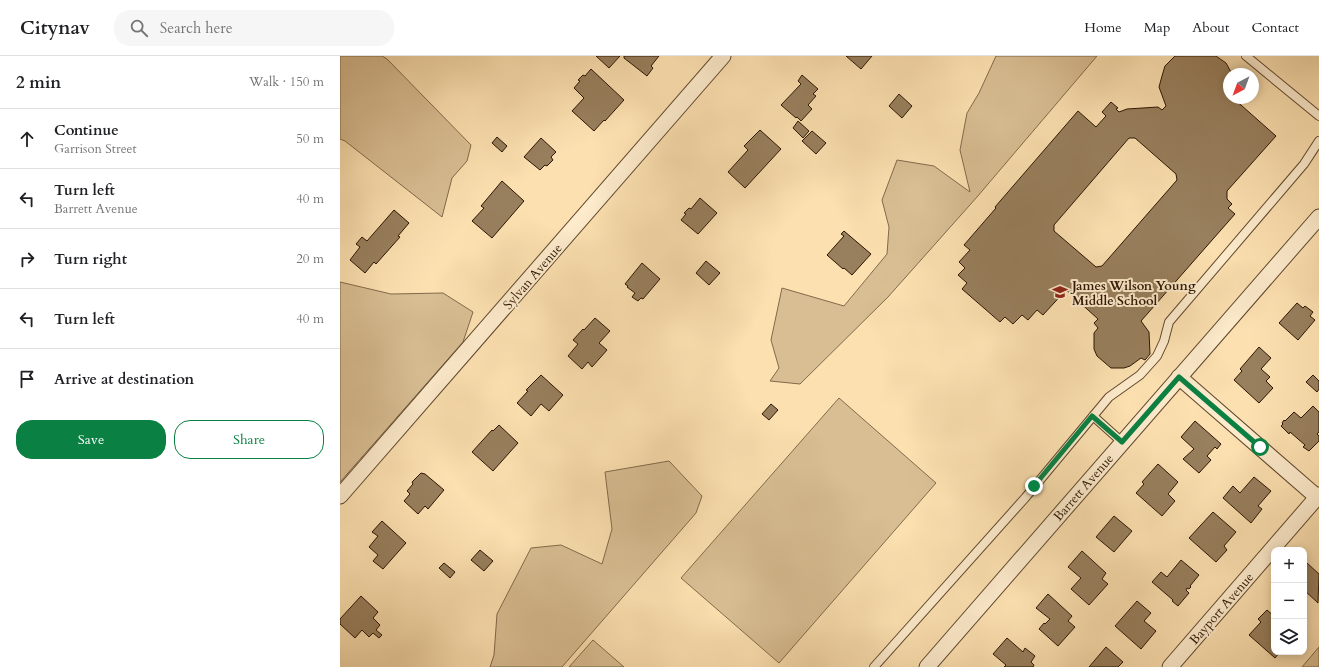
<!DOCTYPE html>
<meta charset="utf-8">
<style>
:root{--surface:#fff;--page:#f6f6f6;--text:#202124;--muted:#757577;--line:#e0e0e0;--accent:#0b8043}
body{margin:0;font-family:Cardo,serif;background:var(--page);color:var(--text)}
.controls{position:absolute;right:12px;bottom:12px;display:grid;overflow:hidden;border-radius:8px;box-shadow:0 2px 10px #0003}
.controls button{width:36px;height:36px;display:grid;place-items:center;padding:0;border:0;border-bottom:1px solid var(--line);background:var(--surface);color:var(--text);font:20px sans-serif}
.compass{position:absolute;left:883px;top:12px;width:36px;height:36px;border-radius:50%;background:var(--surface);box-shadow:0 2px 10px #0003;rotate:221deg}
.stop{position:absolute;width:12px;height:12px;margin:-9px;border:3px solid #0b8043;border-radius:50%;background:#fff}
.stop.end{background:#0b8043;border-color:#fff;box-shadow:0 1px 4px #0008}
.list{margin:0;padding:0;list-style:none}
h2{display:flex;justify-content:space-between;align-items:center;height:52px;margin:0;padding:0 16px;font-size:17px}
h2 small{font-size:13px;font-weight:400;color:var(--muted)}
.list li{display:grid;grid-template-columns:26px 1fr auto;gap:12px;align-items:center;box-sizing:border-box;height:60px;padding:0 16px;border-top:1px solid var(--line)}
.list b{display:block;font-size:15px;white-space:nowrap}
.list p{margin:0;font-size:13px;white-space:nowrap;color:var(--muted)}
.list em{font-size:13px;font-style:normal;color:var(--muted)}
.actions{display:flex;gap:8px;padding:12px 16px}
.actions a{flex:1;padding:9px 0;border:1px solid var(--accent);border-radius:16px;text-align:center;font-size:14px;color:var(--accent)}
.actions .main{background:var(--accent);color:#fff}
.icon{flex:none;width:22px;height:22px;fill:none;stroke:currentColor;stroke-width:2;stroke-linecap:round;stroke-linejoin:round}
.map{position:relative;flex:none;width:979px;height:611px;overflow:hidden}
header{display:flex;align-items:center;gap:24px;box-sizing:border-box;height:56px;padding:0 20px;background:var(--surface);border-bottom:1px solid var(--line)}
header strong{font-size:19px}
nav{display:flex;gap:22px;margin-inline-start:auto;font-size:14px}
.search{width:280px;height:36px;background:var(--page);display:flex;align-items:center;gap:10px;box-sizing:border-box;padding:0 14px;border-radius:16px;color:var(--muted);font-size:15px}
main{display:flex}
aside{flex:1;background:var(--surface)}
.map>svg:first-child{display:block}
.green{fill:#d9be93;stroke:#826a4b}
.building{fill:#987f5d;stroke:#2c1603;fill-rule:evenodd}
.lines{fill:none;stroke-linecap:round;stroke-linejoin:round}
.lane-casing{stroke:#60482e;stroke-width:10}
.street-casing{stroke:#60482e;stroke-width:17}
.lane{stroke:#fdebcc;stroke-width:8}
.street{stroke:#fdebcc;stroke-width:15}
.route{stroke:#0b8043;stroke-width:5}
.labels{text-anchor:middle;stroke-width:4;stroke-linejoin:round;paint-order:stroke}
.street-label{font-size:13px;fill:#2c1603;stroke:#fdebcc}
.poi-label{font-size:13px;font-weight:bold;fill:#2c1603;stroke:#fdebcc;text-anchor:start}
</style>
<header>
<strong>Citynav</strong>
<div class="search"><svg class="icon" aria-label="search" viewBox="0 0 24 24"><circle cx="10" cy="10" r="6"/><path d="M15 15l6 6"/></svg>Search here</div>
<nav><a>Home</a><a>Map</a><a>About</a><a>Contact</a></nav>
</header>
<main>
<aside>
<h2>2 min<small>Walk · 150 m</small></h2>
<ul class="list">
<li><svg class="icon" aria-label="ahead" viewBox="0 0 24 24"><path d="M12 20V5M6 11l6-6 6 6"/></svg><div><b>Continue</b><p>Garrison Street</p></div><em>50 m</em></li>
<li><svg class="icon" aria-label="left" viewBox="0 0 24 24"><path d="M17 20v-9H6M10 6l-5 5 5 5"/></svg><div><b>Turn left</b><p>Barrett Avenue</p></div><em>40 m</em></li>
<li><svg class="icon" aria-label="right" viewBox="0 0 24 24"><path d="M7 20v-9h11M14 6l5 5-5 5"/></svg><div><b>Turn right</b></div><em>20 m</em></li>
<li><svg class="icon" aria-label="left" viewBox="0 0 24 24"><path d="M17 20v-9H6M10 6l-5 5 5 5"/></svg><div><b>Turn left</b></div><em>40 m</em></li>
<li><svg class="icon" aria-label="arrive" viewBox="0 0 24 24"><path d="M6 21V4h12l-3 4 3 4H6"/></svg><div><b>Arrive at destination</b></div></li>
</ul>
<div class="actions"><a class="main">Save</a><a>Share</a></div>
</aside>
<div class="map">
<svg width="979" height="611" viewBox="0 0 979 611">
<rect width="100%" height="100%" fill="#fce0b0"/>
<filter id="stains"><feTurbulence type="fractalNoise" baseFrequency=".005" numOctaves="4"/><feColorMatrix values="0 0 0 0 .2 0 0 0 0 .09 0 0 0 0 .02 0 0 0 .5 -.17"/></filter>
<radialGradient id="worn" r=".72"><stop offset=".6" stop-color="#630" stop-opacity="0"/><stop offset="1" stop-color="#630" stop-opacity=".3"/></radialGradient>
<g class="green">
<path d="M0 0H42L47 3 131 89 127 105 112 122 102 161 5 85 0 83Z"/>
<path d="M656 0H757L637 141 548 241 460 328 430 325 439 312 431 284 442 232 504 250 547 198 549 171 542 144 557 104 594 110 630 136 620 94 627 57 639 37Z"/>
<path d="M0 226 51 238 103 237 133 256 123 286 0 426Z"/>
<path d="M499 342 596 427 439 607 341 522Z"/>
<path d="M329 405 362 440 356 457 222 611H150L154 599 157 558 191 492 221 489 262 508 272 473 265 416Z"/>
<path d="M253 584 284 611H229Z"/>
<path d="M979 591V611H962Z"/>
</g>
<g class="building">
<path d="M256 0H280L269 12Z"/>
<path d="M284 0H319L311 10 313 12 307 20 284 2Z"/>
<path d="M506 0H532L521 13Z"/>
<path d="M835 0H876L886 7 892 18H889V42H893L936 80 887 135V143L892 148 888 152 895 158 801 265 809 276 810 298 805 304 801 302 790 310 784 312H771L757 300 754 293V277L758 272 754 267 758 263 726 234 703 259 697 254 688 264 682 259 673 268 665 261 660 266 622 233 627 227 618 219 625 212 619 206 630 194 624 189 656 152 655 151 738 55 756 71 766 60 762 56 771 46 778 52 776 53 779 56 787 53 818 51 822 54 826 50 819 31 822 20 825 10ZM789 82H795L836 118 837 124 762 210 756 211 714 175V169Z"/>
<path d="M251 13 284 44 265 65 264 64 254 75 232 55 244 42 234 32 240 25 238 24 243 19 245 20Z"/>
<path d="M462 19 478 33 473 38 476 40 468 49 472 53 461 65 457 61 456 62 441 49 461 28 458 25Z"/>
<path d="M559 38 572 50 562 62 549 50Z"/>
<path d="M458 65 469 75 463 82 453 72Z"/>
<path d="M420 74 441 93 405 132 388 116 408 94 404 90Z"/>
<path d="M472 75 486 87 476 98 462 85Z"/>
<path d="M157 81 167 90 162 96 152 87Z"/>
<path d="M201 82 216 96 211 101 213 104 207 110 205 109 200 114 184 101Z"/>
<path d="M162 125 184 145 152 182 132 165 144 152 141 150Z"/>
<path d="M360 142 377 157 358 178 341 164 346 158 344 157 349 152 351 153Z"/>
<path d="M54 154 69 167 58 180 60 181 36 208 34 206 25 217 10 204 20 191 16 188 22 181 27 185Z"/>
<path d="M504 175 531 198 512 219 504 212 503 213 487 199 504 180 501 178Z"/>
<path d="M366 205 380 217 369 229 356 217Z"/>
<path d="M302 207 320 223 303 243 301 242 298 245 292 241 295 237 287 231 288 230 285 228Z"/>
<path d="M957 247 963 252 965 250 973 256 970 260 975 264 958 284 939 267Z"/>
<path d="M255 262 270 275 259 287 267 294 252 311 248 306 242 313 228 300 238 288 233 284 243 273 244 274Z"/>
<path d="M919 291 931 302 921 313 930 321 926 325 933 332 919 347 894 324 902 315 900 313Z"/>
<path d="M201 319 223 339 209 355 201 348 191 360 177 347 188 335 186 334Z"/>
<path d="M973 319 979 325V333L977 336 966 326Z"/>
<path d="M431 348 438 354 429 364 422 358Z"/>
<path d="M973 350 979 356V376L977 378 979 380V385L969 395 963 391 965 389 950 376 949 378 941 370 943 368 942 367 944 364 945 365 954 356 961 362Z"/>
<path d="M855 365 881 388 877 393 875 391 867 400 871 404 859 417 843 403 854 393 841 381Z"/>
<path d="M159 369 178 387 153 415 132 396 152 374 153 375Z"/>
<path d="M818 408 838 426 828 438 835 445 822 460 796 437 804 428 802 426Z"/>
<path d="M81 417 85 418 104 434 88 453 85 450 78 458 64 445 70 438 67 435 73 428 72 426Z"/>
<path d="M914 421 931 435 918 450 922 453 911 467 883 442 893 430 900 437Z"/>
<path d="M873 456 896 476 884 490 887 494 876 506 849 482Z"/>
<path d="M774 460 792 475 774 496 756 481Z"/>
<path d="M42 465 66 487 43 513 33 505 38 499 29 491 38 480 32 476Z"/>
<path d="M140 494 153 505 144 515 131 504Z"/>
<path d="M742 495 766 517 762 523 768 528 749 549 731 533 741 522 728 511Z"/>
<path d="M841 504 859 519 850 530 851 531 849 533 847 532 846 534 849 537 838 550 832 545 833 544 812 526 821 516 827 521Z"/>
<path d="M104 507 115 516 110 522 99 512Z"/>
<path d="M967 507 979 518 978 547 964 534V510Z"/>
<path d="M708 538 732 560 728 565 735 571 718 590 699 573 704 567 705 568 710 563 696 552Z"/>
<path d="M21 540 38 556 33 562 40 569 36 574 42 579 39 582 33 577 29 581 22 574 15 582 0 568V563Z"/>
<path d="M797 545 811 557 804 565 816 575 801 593 775 570Z"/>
<path d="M927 554 934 560V596H940L935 602 909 579 921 566 918 563Z"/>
<path d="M667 582 683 596 685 592 695 600 691 606 694 609 693 611H664L666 609 653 598Z"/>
<path d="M766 591 783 606 778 611H749Z"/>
</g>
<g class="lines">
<g class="lane-casing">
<g id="lane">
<path d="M906 0 979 60"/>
<path d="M753 360 782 386"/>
<path d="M534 611 685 442 769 341 800 319 817 300 824 285 829 266 964 108 979 85"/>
</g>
</g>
<g class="street-casing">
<g id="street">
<path d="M839 321 977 441"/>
<path d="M0 440 383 0"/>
<path d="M587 611 979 161"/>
<path d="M830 611 979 439"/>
</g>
</g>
<use href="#lane" class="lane"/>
<use href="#street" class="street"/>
</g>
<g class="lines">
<path class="route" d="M694 430 752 360 782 386 839 321 920 391"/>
</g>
<defs>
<g id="school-bare" transform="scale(1.2)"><path d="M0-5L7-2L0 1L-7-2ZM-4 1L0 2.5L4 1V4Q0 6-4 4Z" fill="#8f2418" stroke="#fdebcc" stroke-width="2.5" paint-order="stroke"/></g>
</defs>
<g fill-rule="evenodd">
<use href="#school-bare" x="720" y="236"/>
</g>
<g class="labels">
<g class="street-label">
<text transform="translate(192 220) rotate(-49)" y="5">Sylvan Avenue</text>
<text transform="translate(743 431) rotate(-49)" y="5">Barrett Avenue</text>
<text transform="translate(881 552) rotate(-49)" y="5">Bayport Avenue</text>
</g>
<g class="poi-label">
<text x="732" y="234">James Wilson Young<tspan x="732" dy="15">Middle School</tspan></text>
</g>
</g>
<rect width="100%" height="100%" filter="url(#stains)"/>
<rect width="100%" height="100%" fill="url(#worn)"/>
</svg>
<div class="controls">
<button>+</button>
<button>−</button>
<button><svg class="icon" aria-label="layers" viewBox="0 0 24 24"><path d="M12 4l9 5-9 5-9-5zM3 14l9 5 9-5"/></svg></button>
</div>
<svg class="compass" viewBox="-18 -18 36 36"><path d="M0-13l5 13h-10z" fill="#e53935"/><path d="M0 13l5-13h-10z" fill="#757577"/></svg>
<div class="stop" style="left:920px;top:391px"></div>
<div class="stop end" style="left:694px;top:430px"></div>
</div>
</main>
